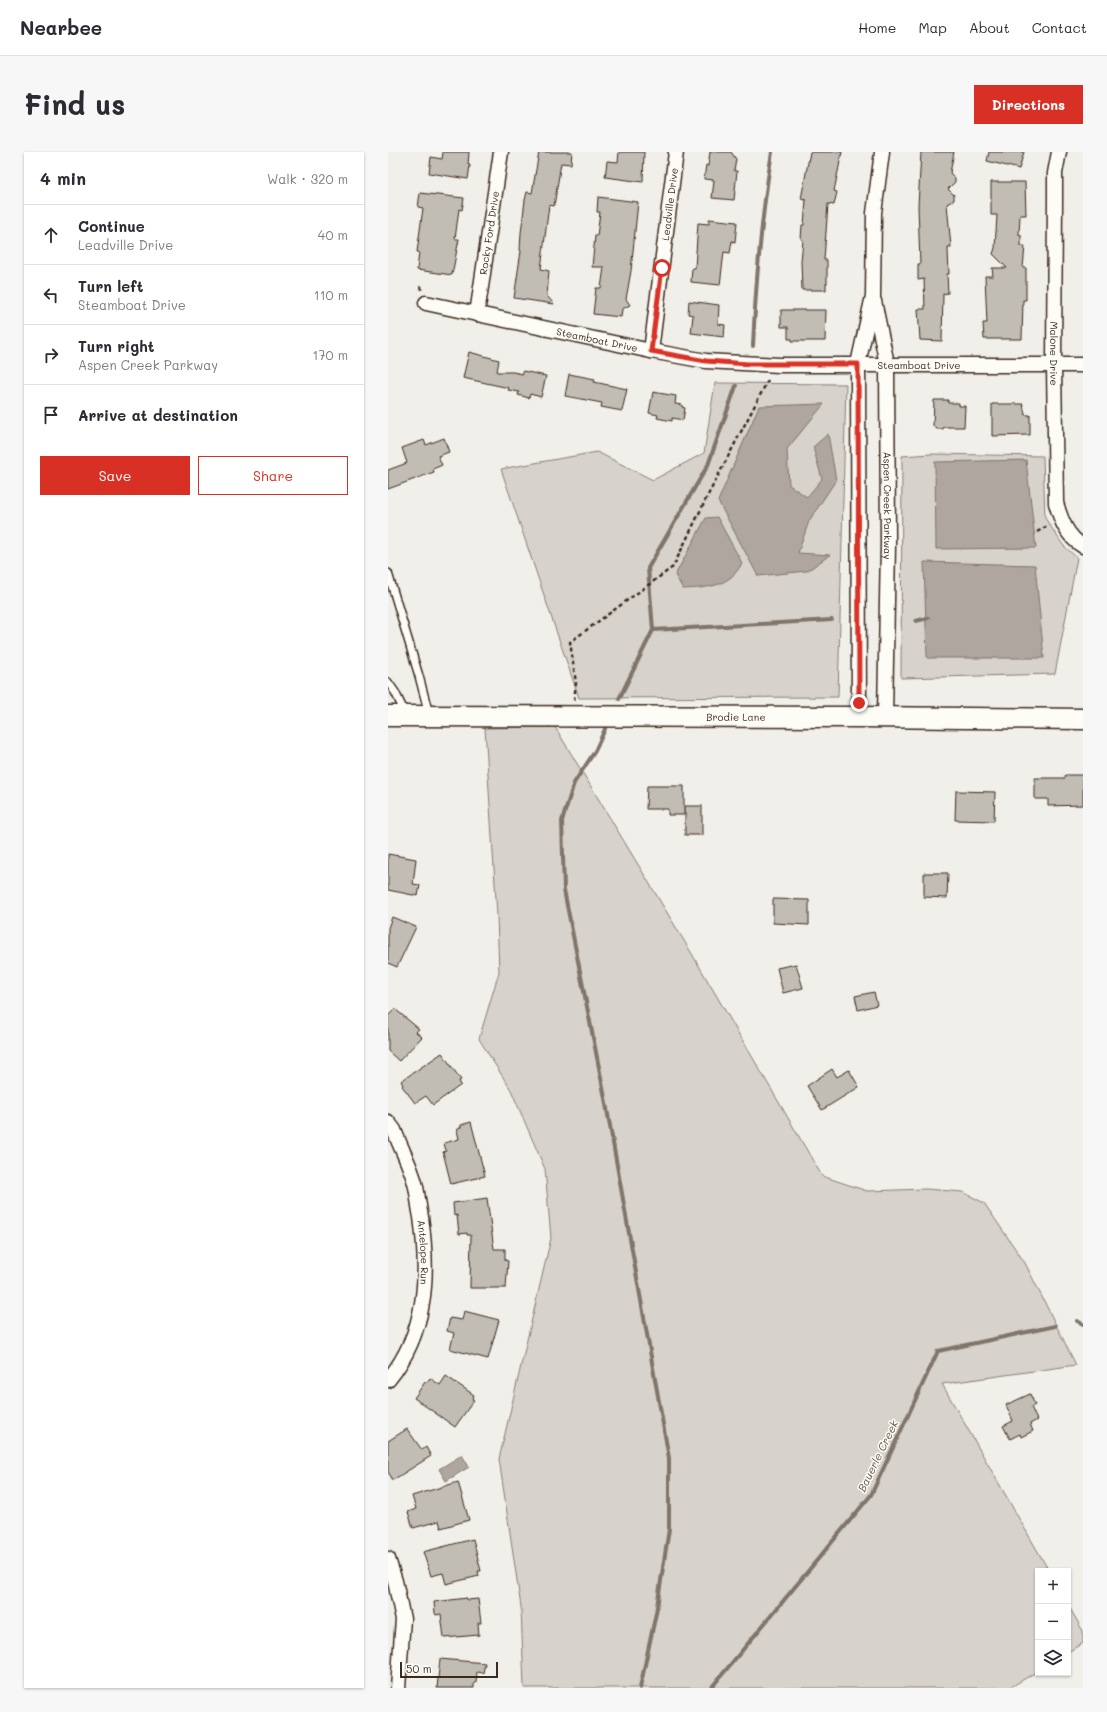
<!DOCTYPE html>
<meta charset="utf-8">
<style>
:root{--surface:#fff;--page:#f7f7f7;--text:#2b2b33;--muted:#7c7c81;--line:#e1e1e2;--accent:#d93025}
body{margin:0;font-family:Mali,sans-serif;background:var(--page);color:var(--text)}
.controls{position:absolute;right:12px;bottom:12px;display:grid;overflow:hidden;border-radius:0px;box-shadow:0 1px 3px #0004}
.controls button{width:36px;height:36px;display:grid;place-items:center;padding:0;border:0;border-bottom:1px solid var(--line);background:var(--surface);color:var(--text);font:20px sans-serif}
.scale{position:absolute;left:12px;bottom:10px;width:98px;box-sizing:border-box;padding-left:4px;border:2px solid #3b2a1e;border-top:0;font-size:11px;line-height:14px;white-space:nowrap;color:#3b2a1e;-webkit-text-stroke:3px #fdfcf7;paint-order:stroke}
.stop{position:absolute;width:12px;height:12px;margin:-9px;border:3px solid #d93025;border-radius:50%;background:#fff}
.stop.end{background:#d93025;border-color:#fff;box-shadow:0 1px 4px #0008}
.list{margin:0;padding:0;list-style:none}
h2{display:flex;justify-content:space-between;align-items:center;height:52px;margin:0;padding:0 16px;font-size:17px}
h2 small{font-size:13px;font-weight:400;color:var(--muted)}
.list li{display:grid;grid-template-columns:26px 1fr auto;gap:12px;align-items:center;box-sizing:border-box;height:60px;padding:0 16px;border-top:1px solid var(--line)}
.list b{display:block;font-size:15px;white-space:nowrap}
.list p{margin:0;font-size:13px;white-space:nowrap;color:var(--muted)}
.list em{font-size:13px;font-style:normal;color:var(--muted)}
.actions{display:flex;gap:8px;padding:12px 16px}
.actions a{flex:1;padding:9px 0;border:1px solid var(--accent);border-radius:0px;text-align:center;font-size:14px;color:var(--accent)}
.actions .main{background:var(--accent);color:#fff}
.icon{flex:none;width:22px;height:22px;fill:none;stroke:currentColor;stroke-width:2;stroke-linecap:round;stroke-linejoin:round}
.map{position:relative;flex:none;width:695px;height:1536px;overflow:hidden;border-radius:0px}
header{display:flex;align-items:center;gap:24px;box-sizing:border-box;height:56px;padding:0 20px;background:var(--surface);border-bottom:1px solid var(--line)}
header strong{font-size:19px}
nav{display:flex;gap:22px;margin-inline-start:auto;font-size:14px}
.intro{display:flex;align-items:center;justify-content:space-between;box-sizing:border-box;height:96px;padding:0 24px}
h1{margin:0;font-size:28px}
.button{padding:10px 18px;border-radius:0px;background:var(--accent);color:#fff;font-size:14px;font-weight:700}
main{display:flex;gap:24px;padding:0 24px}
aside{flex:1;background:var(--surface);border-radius:0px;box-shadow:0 1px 3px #0004}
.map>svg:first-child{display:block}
.green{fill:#d7d2cc;stroke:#897e75}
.water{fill:#aea69f;stroke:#80746b}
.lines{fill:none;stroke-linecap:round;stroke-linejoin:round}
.stream{stroke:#80746b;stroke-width:4}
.building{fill:#c1bcb4;stroke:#3b2a1e}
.service-casing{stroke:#3b2a1e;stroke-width:10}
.minor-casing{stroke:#3b2a1e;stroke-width:17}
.secondary-casing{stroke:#3b2a1e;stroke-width:23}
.path{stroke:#3b2a1e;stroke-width:2.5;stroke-dasharray:4 3;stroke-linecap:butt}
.service{stroke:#fdfcf7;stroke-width:7}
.minor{stroke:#fdfcf7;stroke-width:14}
.secondary{stroke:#fdfcf7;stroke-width:20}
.route{stroke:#d93025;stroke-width:5}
.labels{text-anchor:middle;stroke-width:3;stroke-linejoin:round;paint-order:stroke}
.street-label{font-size:10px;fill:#3b2a1e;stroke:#fdfcf7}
.water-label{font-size:11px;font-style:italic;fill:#63554b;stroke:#fdfcf7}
</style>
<header>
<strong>Nearbee</strong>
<nav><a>Home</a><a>Map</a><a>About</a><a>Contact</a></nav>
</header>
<div class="intro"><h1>Find us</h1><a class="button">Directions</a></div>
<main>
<aside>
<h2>4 min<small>Walk · 320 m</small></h2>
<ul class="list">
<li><svg class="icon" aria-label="ahead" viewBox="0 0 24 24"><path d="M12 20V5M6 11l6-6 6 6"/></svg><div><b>Continue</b><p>Leadville Drive</p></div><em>40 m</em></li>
<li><svg class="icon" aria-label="left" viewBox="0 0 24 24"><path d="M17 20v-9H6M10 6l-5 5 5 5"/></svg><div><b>Turn left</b><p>Steamboat Drive</p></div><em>110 m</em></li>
<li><svg class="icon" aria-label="right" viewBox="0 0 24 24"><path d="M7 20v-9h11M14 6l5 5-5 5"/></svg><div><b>Turn right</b><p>Aspen Creek Parkway</p></div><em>170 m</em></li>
<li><svg class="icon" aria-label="arrive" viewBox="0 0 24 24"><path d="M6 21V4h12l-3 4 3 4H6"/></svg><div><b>Arrive at destination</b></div></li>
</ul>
<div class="actions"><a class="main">Save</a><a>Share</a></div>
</aside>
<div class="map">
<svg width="695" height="1536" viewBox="0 0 695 1536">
<rect width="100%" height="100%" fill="#f1efea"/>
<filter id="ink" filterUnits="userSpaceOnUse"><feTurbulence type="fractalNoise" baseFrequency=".025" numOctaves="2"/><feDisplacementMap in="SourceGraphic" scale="8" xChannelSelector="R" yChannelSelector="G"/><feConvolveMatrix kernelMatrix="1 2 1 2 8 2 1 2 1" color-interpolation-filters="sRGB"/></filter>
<g filter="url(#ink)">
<g class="green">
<path d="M327 231 458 232 450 545 191 546 113 317 209 300 265 328 316 301Z"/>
<path d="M543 302 655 304 657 366 675 393 689 406 667 522 513 526 514 304Z"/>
<path d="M167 575 304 802 434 1024 479 1039 538 1037 575 1040 596 1051 637 1111 688 1213 554 1232 661 1419H650V1519L621 1536H136L133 1455 111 1307 163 1086 157 1017 123 938 91 887 111 820 109 763 97 576Z"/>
<path d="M680 1453 695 1479V1491L680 1500Z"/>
</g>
<g class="water">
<path d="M436 252 399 297 401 333 419 345 434 327 425 295 440 282 448 328 421 369 410 401 442 403 419 419 370 424 330 349 371 254Z"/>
<path d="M638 308 648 396 548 397 547 310Z"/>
<path d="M329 365 354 411C342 435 319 436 295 437L287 423 318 366Z"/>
<path d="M536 410 647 413 656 506H539Z"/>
<path d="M74 1303 81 1315 58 1329 51 1317Z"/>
</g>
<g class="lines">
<g class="stream">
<path d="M365 194C368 127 373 66 384 0"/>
<path d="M528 469 540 466"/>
<path d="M265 478 260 416 320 313 348 234"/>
<path d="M231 547 265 478 444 468"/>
<path d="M217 577 207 599 186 631 174 669 176 738 217 946 281 1306V1377L268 1461 252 1536"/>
<path d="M689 1169 695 1172"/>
<path d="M323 1536 483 1343 550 1199 667 1174"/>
</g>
</g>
<g class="building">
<path d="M55 0H81L80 13H82L80 27 41 21 43 5 54 7Z"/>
<path d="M151 0H184L183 12 173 11 166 54 161 53 153 117 161 119 159 144 166 152 126 146 133 99 132 98 133 81 137 48 139 40 144 41Z"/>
<path d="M231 0H256L255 30 217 25 219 9 230 10Z"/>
<path d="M322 0H343L348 7 346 19H349L346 48 324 46 326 28 316 27 318 13 320 14Z"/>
<path d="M422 0H454L446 39 449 40 446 53 440 52 436 108H439V131L438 132V138H414L413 109 415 88 413 87 414 73H416L418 48 413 47Z"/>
<path d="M533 0H566L562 21 567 26V30L560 37 566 43V48L559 52 563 95H560V98L561 122H559L560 141 555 142 554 189 532 188 530 157H537L536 127 530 128V112H532L530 54Z"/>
<path d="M601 0H636L631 17 599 9Z"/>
<path d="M603 30H637L638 63H632L631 83H633V94H637L635 116H638V148H635L634 187H596L595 171H599L597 124H605L604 116H619L605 102 607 96 609 63H603Z"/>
<path d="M32 41 76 46 74 58 71 57 67 87H71L64 123 29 118 31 100H29L35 56 30 55Z"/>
<path d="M210 45 250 50 243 119 238 147 242 153 234 157 233 165 205 162 208 136H213L216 115H204L207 84H209L212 60H209Z"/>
<path d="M321 67 349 70 347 90 344 89 342 101 336 100 332 133 303 130V129L304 116H307L310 71 321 72Z"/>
<path d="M301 149 331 153 330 172 337 173 336 185 303 181 305 163 300 162Z"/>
<path d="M393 158H438L437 189H404V187H400V175H393Z"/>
<path d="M81 200 111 208 109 220H125L135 222V219L158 224 153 245 142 242 141 246 130 243 131 240 120 238 121 236 75 226Z"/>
<path d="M181 222 207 227 206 230 239 237 234 259 213 255 214 251 177 244Z"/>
<path d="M265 240 288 244 287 252 294 253V255L297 256 295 268 284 266V269L269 266 270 263 261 261Z"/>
<path d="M546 248H560V251H571V254H577L576 275H556L555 277H549L545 274Z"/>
<path d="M604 252H635L637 263H642V283L604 284Z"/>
<path d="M56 286 61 300 50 304 54 313 45 317 46 320 0 337V318L19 311 14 296 36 288 38 293Z"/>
<path d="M677 623H695V653L660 654V647H647V626H677Z"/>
<path d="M259 634H296V663H280V657H258Z"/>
<path d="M568 639 607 640 606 669 567 668Z"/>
<rect x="297" y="654" width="17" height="29"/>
<path d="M0 702 28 707 25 732 32 733 30 744 0 738Z"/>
<path d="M536 721H560L559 746 536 745Z"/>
<path d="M385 747 421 748V773L385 771Z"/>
<path d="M4 765 28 775 9 815 0 811V776Z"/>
<path d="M408 812 415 836 395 841 389 816Z"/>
<path d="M486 840 489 853 470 858 467 844Z"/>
<path d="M7 857 31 877 28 880 34 885 11 909 0 899V864Z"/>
<path d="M54 901 73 928 71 929 73 933 45 953 38 944 27 951 14 934 15 933 13 929Z"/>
<path d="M444 917 449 925 461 918 471 935 434 958 419 934Z"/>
<path d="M83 970 97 1024 63 1032 55 1000 58 999 56 991 71 987 69 978 73 975V973Z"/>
<path d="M99 1046 106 1097H117V1108L120 1109 118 1136H82L83 1083H79V1081L71 1082 69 1063 66 1064 65 1051Z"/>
<path d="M76 1159 111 1168 100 1207 62 1197 66 1181 59 1179 62 1166 74 1168Z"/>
<path d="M58 1224 86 1243 84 1247 86 1248 67 1275 26 1246 37 1230H39L42 1226 52 1233Z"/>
<path d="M642 1242 647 1253 643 1255 649 1268 642 1272 645 1279 633 1285 632 1282 622 1287 615 1274 625 1269 618 1253Z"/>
<path d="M19 1277 34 1298 38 1295 43 1304 5 1328 0 1320V1289Z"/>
<path d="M70 1330 81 1368 53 1376 51 1369 25 1376 20 1360 28 1357 24 1344Z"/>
<path d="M85 1387 93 1419H90L91 1424 58 1432 55 1421 43 1424 35 1400Z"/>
<path d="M79 1446V1448L90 1447 93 1471H90L91 1483 56 1486 53 1462 48 1463 47 1461 46 1450Z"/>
<path d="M52 1507 97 1511 95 1521 89 1520 88 1531H86V1536H49Z"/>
</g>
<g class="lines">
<g class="service-casing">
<g id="service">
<path d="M0 421 31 524 41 562"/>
<path d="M0 530 7 540 17 561"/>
</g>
</g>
<g class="minor-casing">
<g id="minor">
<path id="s1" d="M671 0 667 21V47L666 213 668 351C673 368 679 385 695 394"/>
<path id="s2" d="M486 149 499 212 500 391 497 565"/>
<path id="s3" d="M38 151 263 199 318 209 391 213H695"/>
<path id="s4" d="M89 162 113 0"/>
<path id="s5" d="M263 199 288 0"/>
<path d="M471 565 470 212 485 144 486 61 494 0"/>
<path id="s6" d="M0 970 6 978C13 997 24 1016 28 1035 30 1045 31 1056 33 1065 41 1123 39 1181 0 1228"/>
<path d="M0 1407 7 1429 15 1467 10 1536"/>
</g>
</g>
<g class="secondary-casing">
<g id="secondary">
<path id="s7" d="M0 564 471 565 695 567"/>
</g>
</g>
<g class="path">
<path d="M32 134 34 140"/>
<path d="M649 380 661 373"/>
<path d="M186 548 188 531 182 490 285 415 319 345 380 228"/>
</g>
<use href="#service" class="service"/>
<use href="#minor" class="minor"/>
<use href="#secondary" class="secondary"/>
</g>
</g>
<g class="lines" filter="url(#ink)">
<path class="route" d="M274 116 263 199 318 209 360 212H470L471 551"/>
</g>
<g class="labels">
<g class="street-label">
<text dy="4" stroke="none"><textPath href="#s5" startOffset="148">Leadville Drive</textPath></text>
<text dy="4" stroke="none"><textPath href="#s4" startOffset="82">Rocky Ford Drive</textPath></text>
<text dy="4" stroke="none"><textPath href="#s3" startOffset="175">Steamboat Drive</textPath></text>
<text dy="4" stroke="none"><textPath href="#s1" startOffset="202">Malone Drive</textPath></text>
<text dy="4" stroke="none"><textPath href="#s3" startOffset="499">Steamboat Drive</textPath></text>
<text dy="4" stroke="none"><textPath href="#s2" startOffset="206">Aspen Creek Parkway</textPath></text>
<text dy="4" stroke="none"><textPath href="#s7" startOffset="348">Brodie Lane</textPath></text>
<text dy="4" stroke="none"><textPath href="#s6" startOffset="137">Antelope Run</textPath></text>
</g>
<g class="water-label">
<text transform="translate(490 1304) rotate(-64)" y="4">Bauerle Creek</text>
</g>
</g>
</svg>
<div class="controls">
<button>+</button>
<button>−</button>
<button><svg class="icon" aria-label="layers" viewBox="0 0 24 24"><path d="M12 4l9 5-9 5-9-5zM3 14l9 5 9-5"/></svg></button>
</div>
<div class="scale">50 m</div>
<div class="stop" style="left:274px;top:116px"></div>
<div class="stop end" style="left:471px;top:551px"></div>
</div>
</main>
